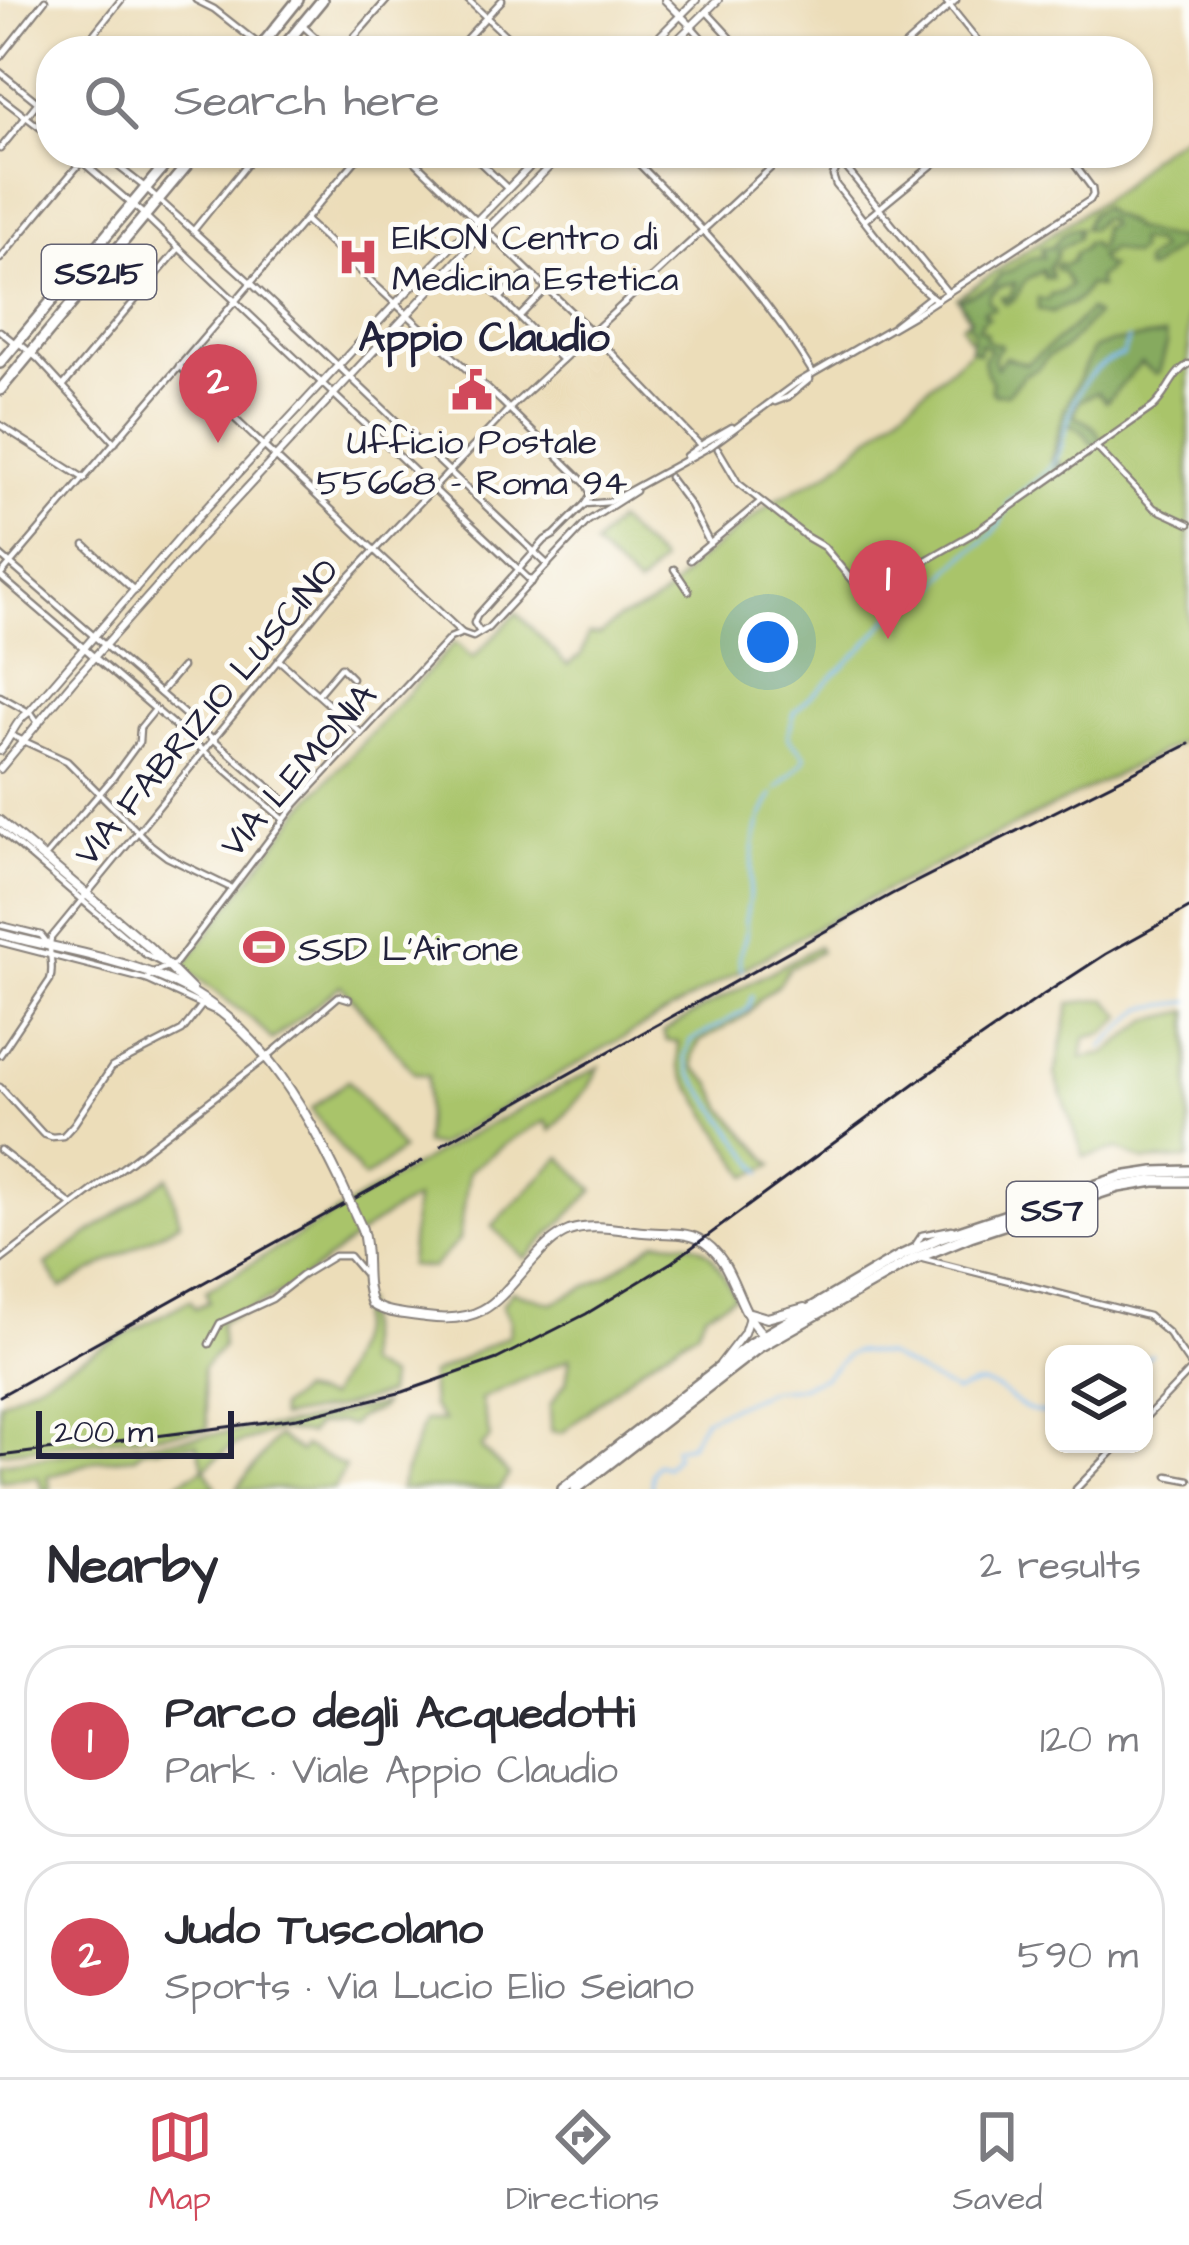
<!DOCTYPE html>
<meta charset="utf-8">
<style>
:root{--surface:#fff;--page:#f7f7f7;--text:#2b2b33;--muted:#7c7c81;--line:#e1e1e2;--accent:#d1495b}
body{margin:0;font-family:"Architects Daughter",sans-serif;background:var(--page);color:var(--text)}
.controls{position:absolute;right:36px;bottom:36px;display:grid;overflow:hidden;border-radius:24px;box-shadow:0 3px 9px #0004}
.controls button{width:108px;height:108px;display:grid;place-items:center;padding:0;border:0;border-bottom:3px solid var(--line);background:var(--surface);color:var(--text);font:60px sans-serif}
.scale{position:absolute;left:36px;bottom:30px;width:198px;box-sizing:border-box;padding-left:12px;border:6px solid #22223b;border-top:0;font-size:33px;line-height:42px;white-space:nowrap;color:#22223b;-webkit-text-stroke:9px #fdfcf7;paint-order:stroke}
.you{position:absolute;left:768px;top:642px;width:42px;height:42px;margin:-30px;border:9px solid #fff;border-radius:50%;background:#1a73e8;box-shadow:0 0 0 18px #1a73e833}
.badge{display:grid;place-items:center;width:78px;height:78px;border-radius:50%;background:var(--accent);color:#fff;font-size:39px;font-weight:700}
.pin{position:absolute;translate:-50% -99px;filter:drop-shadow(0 3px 6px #0008)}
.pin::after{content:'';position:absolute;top:63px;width:42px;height:36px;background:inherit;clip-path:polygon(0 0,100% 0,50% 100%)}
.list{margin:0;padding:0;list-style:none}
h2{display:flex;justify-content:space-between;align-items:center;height:156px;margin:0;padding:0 48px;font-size:51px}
h2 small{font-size:39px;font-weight:400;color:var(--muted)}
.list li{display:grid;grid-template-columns:78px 1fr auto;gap:36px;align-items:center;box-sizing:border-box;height:192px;margin:0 24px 24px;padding:0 24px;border:3px solid var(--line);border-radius:48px}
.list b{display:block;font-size:45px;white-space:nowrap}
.list p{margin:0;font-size:39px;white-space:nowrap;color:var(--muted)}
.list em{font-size:39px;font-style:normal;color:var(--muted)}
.icon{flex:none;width:66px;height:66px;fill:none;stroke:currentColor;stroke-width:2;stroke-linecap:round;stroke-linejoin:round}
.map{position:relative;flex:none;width:1189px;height:1489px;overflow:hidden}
.search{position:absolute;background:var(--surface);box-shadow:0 3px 9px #0004;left:36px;right:36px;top:36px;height:132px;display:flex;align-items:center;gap:30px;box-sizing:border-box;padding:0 42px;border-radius:48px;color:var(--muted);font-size:45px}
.sheet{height:588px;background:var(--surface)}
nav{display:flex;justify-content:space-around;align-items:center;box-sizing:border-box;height:168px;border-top:3px solid var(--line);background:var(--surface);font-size:33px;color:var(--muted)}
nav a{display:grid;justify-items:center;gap:6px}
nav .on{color:var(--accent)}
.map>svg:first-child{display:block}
.green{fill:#a9c46b;stroke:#667353;stroke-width:3}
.forest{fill:#86aa5f;stroke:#54664d;stroke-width:3}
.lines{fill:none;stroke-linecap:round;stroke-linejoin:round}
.stream{stroke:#80bdf3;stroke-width:3}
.pedestrian-casing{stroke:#87807a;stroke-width:9}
.minor-casing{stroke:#87807a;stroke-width:9}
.tertiary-casing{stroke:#87807a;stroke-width:10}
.secondary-casing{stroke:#87807a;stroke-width:12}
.primary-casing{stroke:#87807a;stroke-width:14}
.pedestrian{stroke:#fff;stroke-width:4.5}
.minor{stroke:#fff;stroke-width:4.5}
.tertiary{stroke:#fff;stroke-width:6}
.secondary{stroke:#fff;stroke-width:8}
.primary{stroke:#fff;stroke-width:9}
.rail{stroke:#22223b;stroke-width:3}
.secondary-bridge-casing{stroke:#87807a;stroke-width:12;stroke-linecap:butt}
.secondary-bridge{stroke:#fff;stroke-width:8}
.labels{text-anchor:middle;stroke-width:10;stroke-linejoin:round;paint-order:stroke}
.shield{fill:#fdfcf7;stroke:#646373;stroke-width:3}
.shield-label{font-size:33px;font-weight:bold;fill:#22223b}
.poi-label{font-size:36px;fill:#22223b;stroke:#fdfcf7;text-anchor:start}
.street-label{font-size:36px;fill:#22223b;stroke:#fdfcf7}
.quarter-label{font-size:42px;font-weight:bold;fill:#22223b;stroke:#fdfcf7}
</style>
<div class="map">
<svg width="1189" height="1489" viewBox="0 0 1189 1489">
<rect width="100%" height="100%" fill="#fdfcf7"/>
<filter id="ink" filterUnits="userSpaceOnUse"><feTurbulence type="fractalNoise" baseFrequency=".00833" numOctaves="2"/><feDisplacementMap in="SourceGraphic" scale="24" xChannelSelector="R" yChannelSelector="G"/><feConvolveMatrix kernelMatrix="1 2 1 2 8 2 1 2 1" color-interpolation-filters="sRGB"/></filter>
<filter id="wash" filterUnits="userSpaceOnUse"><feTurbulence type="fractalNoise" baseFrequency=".004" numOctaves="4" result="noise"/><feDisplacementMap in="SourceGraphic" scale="48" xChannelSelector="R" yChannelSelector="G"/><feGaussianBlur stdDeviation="2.7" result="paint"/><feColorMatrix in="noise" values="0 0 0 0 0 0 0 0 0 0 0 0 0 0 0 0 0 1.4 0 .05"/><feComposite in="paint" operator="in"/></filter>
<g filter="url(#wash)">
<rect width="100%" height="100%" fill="#ecddb9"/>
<g class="green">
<path d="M1189 131V738L845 911 599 1051 437 1146 424 1144 428 1076 414 1073 341 985 272 1040 254 1021 183 967 304 806 455 642 473 658 517 613 567 665 581 656 588 635 601 634 618 619 649 607 668 593 694 564 774 501 829 472 969 352 971 342 961 325 970 319 957 298 1121 187 1151 156Z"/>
<path d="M617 521 661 562 638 587 594 546Z"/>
<path d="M818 946 820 952 789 968 778 985 760 999 748 1014 699 1042 693 1055 694 1067 712 1084 724 1109 773 1165 748 1176 686 1080 679 1067 678 1042 667 1041 663 1032C714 1000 767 975 818 946Z"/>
<path d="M1106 999 1123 1017 1105 1033 1085 1038 1082 1058 1105 1054 1149 1020 1189 1011V1159L1144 1161 1118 1149 1084 1157 1055 1075 1070 1003Z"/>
<path d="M599 1067 589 1087 551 1131 546 1121 515 1137 469 1171 459 1240 432 1268 409 1266 415 1199C369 1222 332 1259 289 1288 268 1302 243 1312 220 1323L222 1347 202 1369 208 1429 0 1452V1402L190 1300 195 1308 209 1302 206 1291 434 1154Z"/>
<path d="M348 1080 402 1150 364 1179 311 1109Z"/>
<path d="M561 1157 594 1190 525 1259 492 1226Z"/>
<path d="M168 1177 180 1222 61 1288 46 1265Z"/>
<path d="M656 1241C711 1242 709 1250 735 1296L705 1313 697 1330 641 1367 562 1433 551 1431 550 1405 566 1382 570 1358 481 1399 490 1438 481 1448 509 1475 499 1489H399L424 1421H444L432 1407 430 1375 509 1335 510 1320 502 1305 512 1291 552 1303 606 1277Z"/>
<path d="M359 1301 364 1302V1365L389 1378 387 1394 340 1407 280 1418 279 1408 299 1392 328 1398C345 1370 360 1334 359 1301Z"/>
<path d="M383 1404 380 1409 359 1417 350 1426 340 1422 316 1425 309 1434 281 1430 245 1441 229 1448 205 1468 216 1487 212 1489H167L204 1468 197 1444 142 1450 135 1457 98 1460 48 1477 51 1489H42L38 1477 0 1481V1463L298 1423Z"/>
<path d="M278 1436 300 1452 304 1446 345 1467 334 1489H236Z"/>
</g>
<g class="forest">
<path d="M1102 207C1109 218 1127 218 1133 229 1149 231 1165 240 1179 238L1182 240 1180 245 1149 270 1145 269 1144 262 1159 250 1155 243 1138 240V251L1132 255 1110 249 1105 255 1099 256 1102 263 1110 267 1097 279 1100 287 1088 285C1072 313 1070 299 1052 313L1038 309V298L1047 300 1051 294 1061 293 1070 286 1063 272 1057 270 1055 265 1060 263 1063 266 1072 261 1075 253 1084 248 1086 243H1092L1096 249 1100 247 1102 227 1109 225 1107 219H1100L1091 229 1084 228 1091 214Z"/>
<path d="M1079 228 1078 238 1056 251 1057 255 1049 267 1052 278H1044L1043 270C1037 275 1028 276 1024 283 1017 292 1019 299 1005 304L1001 297H1010L1015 283 997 287 995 291 991 292 988 302 994 305V309L984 310 983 312 989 317 982 321 978 329 986 332V338L991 343 1000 344 1001 347 995 353 993 360 997 367 1005 357 1026 364C1049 346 1071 332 1089 310L1096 315 1063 349 1048 356 1037 369 1025 374 1007 394H995L991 390 992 382 986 373 983 360 990 349 980 343 979 353 971 349C972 338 977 332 967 322L971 319 959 300 993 285 1001 274C1016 273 1025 254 1043 257L1041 249 1053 247C1058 237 1069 228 1079 228Z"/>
<path d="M1165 335 1167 344 1159 372 1155 374 1141 363 1106 402 1097 392 1078 402 1074 416C1085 421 1099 427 1101 440L1096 445 1091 444C1086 433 1080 428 1068 425L1065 427 1055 458 1064 467H1056L1051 460 1065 408 1093 349 1112 342Z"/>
</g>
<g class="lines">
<g class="stream">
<path d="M777 789 804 761 805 755 790 740 788 735 795 711 861 650 895 612C905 605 917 602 929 594 940 586 944 575 954 565 981 538 996 544 1009 501 1026 488 1047 476 1058 455 1063 446 1063 437 1066 427 1075 392 1088 366 1123 355L1128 339"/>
<path d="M742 971C733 948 751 943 745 921 756 875 745 838 773 795"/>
<path d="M752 996 748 1009 690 1041 685 1057 691 1074 763 1173"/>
<path d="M1102 1047 1144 1008 1189 1002"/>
<path d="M1144 1359 1152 1354"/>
<path d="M651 1489 652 1473 657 1464 666 1467 676 1456 674 1448 689 1445 704 1419 770 1390 796 1388 823 1378 847 1355 856 1351 886 1355 955 1392C965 1390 973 1383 983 1384 1011 1389 1016 1416 1054 1413"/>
</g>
</g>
</g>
<g filter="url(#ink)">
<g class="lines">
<g class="pedestrian-casing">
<g id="pedestrian">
<path d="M718 449 738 483 803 534"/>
<path d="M1098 449 1154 508 1189 524"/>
<path d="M669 477 690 505 710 544"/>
<path d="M805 536 824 547 859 589 874 590 972 534 1153 407C1168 394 1171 374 1189 364"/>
<path d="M690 560 760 502"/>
<path d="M674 569 689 591"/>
<path d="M318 1014 339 996 349 999"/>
</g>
</g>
<g class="minor-casing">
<g id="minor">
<path d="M196 0 214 9 261 46"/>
<path d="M468 0 522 51"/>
<path d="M945 0 986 51"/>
<path d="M706 11 743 51"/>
<path d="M303 26 330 51"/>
<path d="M691 26 713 51"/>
<path d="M288 41 299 51"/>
<path d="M80 51 121 0"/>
<path d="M342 51 387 0"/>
<path d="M455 51 502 0"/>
<path d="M899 51 956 0"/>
<path d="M0 57 45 0"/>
<path d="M0 72 51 113"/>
<path d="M0 97 51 136"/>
<path d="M0 149 51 86"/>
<path d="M72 153 141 212 532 582"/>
<path d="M101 153 146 188 251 283 548 565"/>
<path d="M406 153 587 327 700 445"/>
<path d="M470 153 507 188"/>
<path d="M628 153C696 221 763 290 813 373"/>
<path d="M834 153 948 293"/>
<path d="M840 161 833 176 836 185C860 214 908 283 937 300"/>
<path d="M865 220 947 153"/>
<path d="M306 221 501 401 586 484 591 494 585 504"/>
<path d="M193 231 256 153"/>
<path d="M0 259 81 162"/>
<path d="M484 282 562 360"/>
<path d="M500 298 523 276"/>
<path d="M520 316 545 290"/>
<path d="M894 325 931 296"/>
<path d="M0 331 16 344"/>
<path d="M19 343 38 359 115 443"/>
<path d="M179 366 462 633"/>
<path d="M63 386 179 248"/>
<path d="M775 402 788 397 810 379"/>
<path d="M0 425 85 479"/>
<path d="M686 456 704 443 732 427"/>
<path d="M85 545 135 591"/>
<path d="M0 555 293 808"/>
<path d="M0 576 362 153"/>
<path d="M0 576 282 818"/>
<path d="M480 632 474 623 477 616 545 540 554 535 585 504 609 502 711 446 795 384 912 316 1090 200 1093 195 1092 188 1066 153"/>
<path d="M280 661 361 733"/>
<path d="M160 693 182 667"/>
<path d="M318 694 341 667 352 678"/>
<path d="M0 696 32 714 39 724"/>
<path d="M13 736 67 761 150 844 167 857 231 888"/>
<path d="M0 830 145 954 162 963"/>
<path d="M44 858 112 779 139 742 140 728 154 711"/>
<path d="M0 925 41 935 48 944"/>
<path d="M0 942 147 980 217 1012"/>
<path d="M147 980 151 973 175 964 296 804 450 638 462 633 473 637 488 628 588 521 635 491"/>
<path d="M0 1055 50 980C55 965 47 953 51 938L329 598 509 409 787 153"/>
<path d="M0 1087 43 1134 52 1137 63 1136 74 1124 112 1067 182 1031 203 1004"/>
<path d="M0 1150 72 1205"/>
<path d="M916 1244 922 1235 952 1229"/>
<path d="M923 1259 1148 1316 1168 1333 1189 1363"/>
<path d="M0 1261 267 1057 318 1014"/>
<path d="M209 1344 220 1323 272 1299 301 1276 334 1256H349L366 1276"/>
<path d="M1144 1419 1189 1372"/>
<path d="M1168 1476 1189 1480"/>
<path d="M1076 1489 1120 1444"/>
</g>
</g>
<g class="tertiary-casing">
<g id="tertiary">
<path d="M665 0 691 26"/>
<path d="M645 51 696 0"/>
<path d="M666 51 718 0"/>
<path d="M0 751C11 738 15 721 29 712L184 532 400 299 543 153"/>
<path d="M0 769 72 682 196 543 481 235 563 153"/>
<path d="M720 1364 744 1333 749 1317"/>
</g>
</g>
<g class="secondary-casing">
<g id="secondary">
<path d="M0 821 149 947 192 990"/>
<path d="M0 934C54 948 112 957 163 978 254 1015 301 1100 342 1185"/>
<path d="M362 1229C370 1254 362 1280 372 1304 387 1314 407 1314 426 1317 485 1325 497 1300 533 1260 544 1248 554 1237 569 1231 592 1223 620 1230 643 1232 660 1234 683 1231 699 1239 737 1259 735 1313 766 1337"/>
<path d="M750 1313 767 1318 804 1308"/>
</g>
</g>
<g class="primary-casing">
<g id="primary">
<path d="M257 51 298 0"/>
<path d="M280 51 322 0"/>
<path d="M0 363 175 153"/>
<path d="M0 390 197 153"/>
<path d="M563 1489 750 1344 900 1256 941 1237 1121 1177 1154 1172 1189 1171"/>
<path d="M576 1489 759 1347 914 1259 970 1236 1118 1187 1154 1181H1189"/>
</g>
</g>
<use href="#pedestrian" class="pedestrian"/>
<use href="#minor" class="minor"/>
<use href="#tertiary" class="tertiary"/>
<use href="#secondary" class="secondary"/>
<use href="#primary" class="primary"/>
<g class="rail">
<path d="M441 1145 892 894 1189 744"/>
<path d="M0 1396 422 1161"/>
<path d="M0 1456 297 1418 403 1392 497 1359 586 1314 672 1262 918 1081 1043 995 1106 954 1189 908"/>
</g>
<g class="secondary-bridge-casing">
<path id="secondary-bridge" d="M342 1185 362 1229"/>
</g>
<use href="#secondary-bridge" class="secondary-bridge"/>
</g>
</g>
<defs>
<g id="hospital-bare" transform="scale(3.24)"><path d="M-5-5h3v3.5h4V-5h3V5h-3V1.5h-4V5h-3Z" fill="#d1495b" stroke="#fdfcf7" stroke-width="2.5" paint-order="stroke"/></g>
<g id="civic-bare" transform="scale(3.24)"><path d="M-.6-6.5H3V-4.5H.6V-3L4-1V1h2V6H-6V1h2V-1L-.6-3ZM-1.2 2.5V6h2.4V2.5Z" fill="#d1495b" stroke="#fdfcf7" stroke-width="2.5" paint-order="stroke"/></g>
<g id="stadium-bare" transform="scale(3.24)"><path d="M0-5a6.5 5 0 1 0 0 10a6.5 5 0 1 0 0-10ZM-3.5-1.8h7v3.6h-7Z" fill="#d1495b" stroke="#fdfcf7" stroke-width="2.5" paint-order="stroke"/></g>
</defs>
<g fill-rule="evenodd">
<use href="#hospital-bare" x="358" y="257"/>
<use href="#civic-bare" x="472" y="390"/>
<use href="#stadium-bare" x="264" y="947"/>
</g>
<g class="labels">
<g class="shield">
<rect x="42" y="245" width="114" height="54" rx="9"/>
<rect x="1007" y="1182" width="90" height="54" rx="9"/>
</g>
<g class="shield-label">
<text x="99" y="284">SS215</text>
<text x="1052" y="1221">SS7</text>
</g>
<g class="poi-label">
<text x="392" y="249">EIKON Centro di<tspan x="392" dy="41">Medicina Estetica</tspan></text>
<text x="472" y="453" text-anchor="middle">Ufficio Postale<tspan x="472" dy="41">55668 – Roma 94</tspan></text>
<text x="298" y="960">SSD L'Airone</text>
</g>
<g class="street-label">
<text transform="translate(205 711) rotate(-50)" y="13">VIA FABRIZIO LUSCINO</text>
<text transform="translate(297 769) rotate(-49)" y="13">VIA LEMONIA</text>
</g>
<g class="quarter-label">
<text x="484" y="351">Appio Claudio</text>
</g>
</g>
</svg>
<div class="controls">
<button><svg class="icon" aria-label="layers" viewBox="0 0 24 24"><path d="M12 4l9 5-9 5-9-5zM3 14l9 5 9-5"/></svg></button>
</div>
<div class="scale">200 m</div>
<div class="you"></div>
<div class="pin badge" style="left:888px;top:639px">1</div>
<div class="pin badge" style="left:218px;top:443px">2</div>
<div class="search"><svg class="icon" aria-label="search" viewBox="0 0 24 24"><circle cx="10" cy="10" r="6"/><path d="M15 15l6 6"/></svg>Search here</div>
</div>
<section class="sheet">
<h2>Nearby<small>2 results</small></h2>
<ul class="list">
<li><span class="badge">1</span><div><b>Parco degli Acquedotti</b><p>Park · Viale Appio Claudio</p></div><em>120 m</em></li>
<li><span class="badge">2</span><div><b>Judo Tuscolano</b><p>Sports · Via Lucio Elio Seiano</p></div><em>590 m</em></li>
</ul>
</section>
<nav>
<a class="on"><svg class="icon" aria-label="map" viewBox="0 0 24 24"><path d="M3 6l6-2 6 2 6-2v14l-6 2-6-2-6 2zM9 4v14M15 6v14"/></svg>Map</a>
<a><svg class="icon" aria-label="directions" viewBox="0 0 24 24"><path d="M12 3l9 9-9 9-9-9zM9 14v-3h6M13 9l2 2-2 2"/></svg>Directions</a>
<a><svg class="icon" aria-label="saved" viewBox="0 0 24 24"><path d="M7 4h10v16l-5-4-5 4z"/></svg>Saved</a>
</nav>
